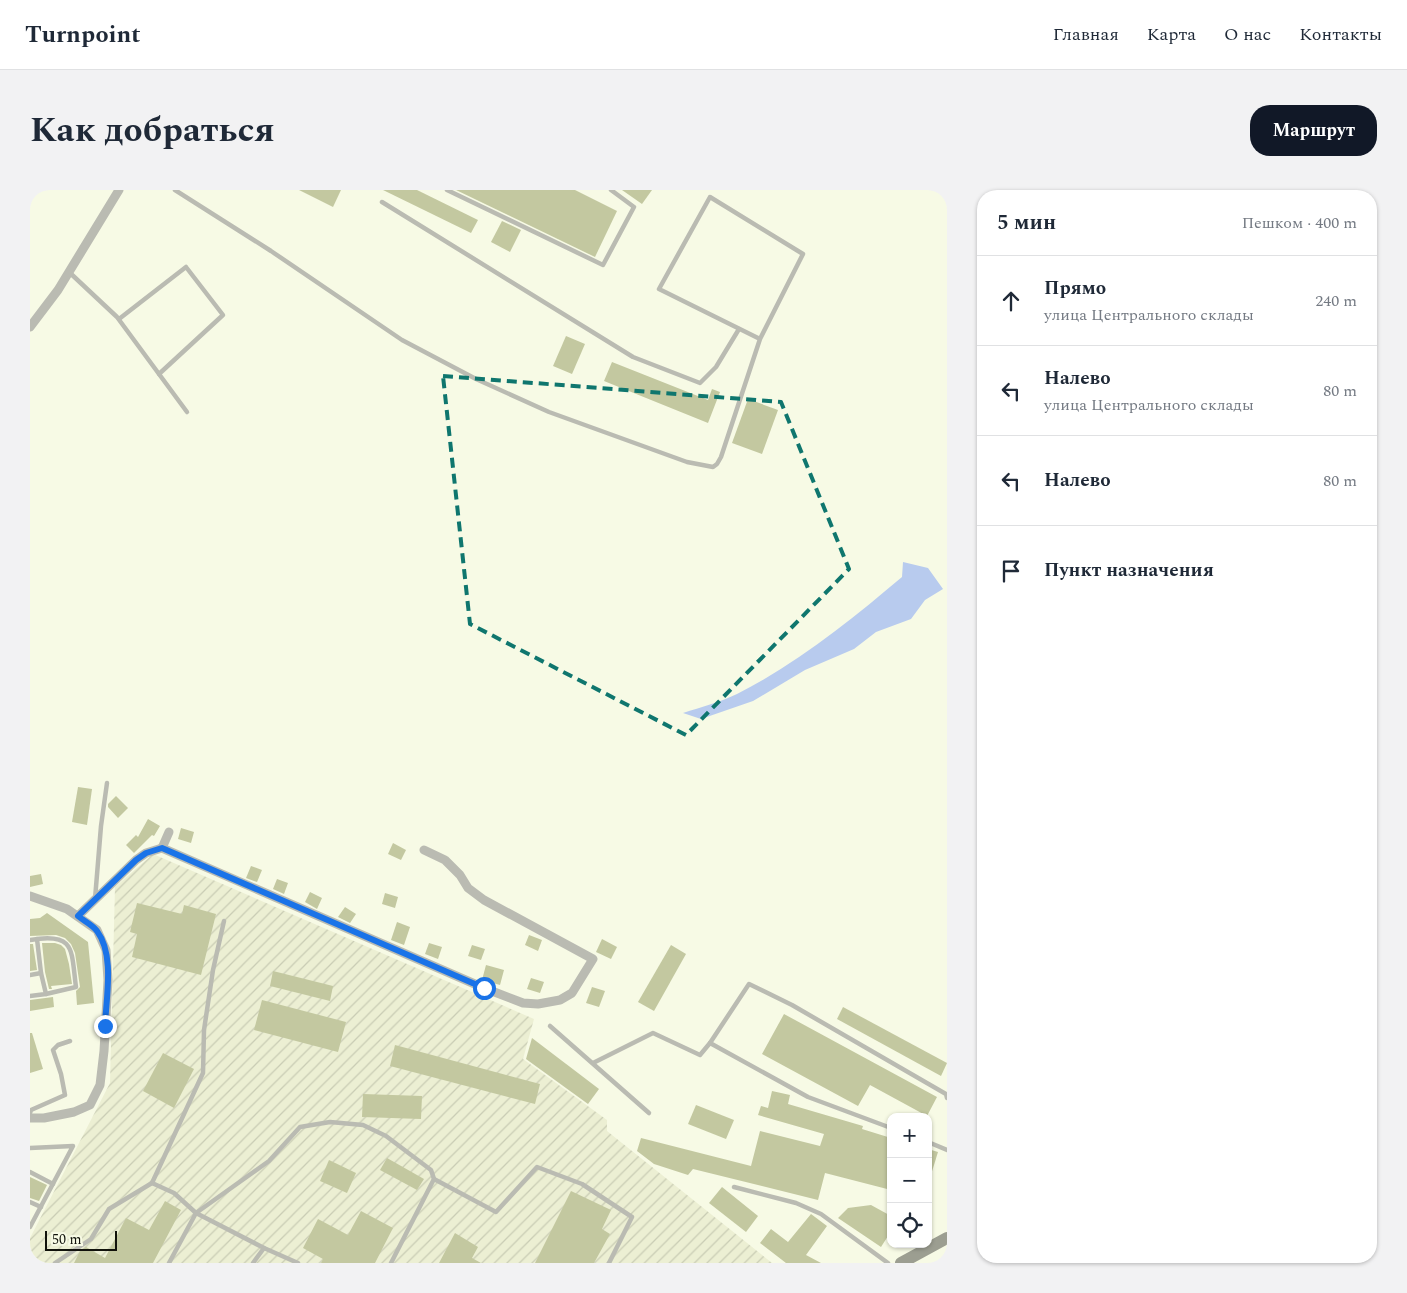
<!DOCTYPE html>
<html lang="ru">
<meta charset="utf-8">
<style>
:root{--surface:#fff;--page:#f2f2f3;--text:#1f2937;--muted:#747a83;--line:#e0e1e3;--accent:#111827}
body{margin:0;font-family:Spectral,serif;background:var(--page);color:var(--text)}
.controls{position:absolute;right:15px;bottom:15px;display:grid;overflow:hidden;border-radius:10px;box-shadow:0 1px 4px #0004}
.controls button{width:45px;height:45px;display:grid;place-items:center;padding:0;border:0;border-bottom:1px solid var(--line);background:var(--surface);color:var(--text);font:25px sans-serif}
.scale{position:absolute;left:15px;bottom:12px;width:72px;box-sizing:border-box;padding-left:5px;border:2px solid #11120b;border-top:0;font-size:14px;line-height:18px;white-space:nowrap;color:#11120b;-webkit-text-stroke:4px #f7fae5;paint-order:stroke}
.stop{position:absolute;width:15px;height:15px;margin:-11px;border:4px solid #1a73e8;border-radius:50%;background:#fff}
.stop.end{background:#1a73e8;border-color:#fff;box-shadow:0 1px 5px #0008}
.list{margin:0;padding:0;list-style:none}
h2{display:flex;justify-content:space-between;align-items:center;height:65px;margin:0;padding:0 20px;font-size:21px}
h2 small{font-size:16px;font-weight:400;color:var(--muted)}
.list li{display:grid;grid-template-columns:32px 1fr auto;gap:15px;align-items:center;box-sizing:border-box;height:90px;padding:0 20px;border-top:1px solid var(--line)}
.list b{display:block;font-size:19px;white-space:nowrap}
.list p{margin:0;font-size:16px;white-space:nowrap;color:var(--muted)}
.list em{font-size:16px;font-style:normal;color:var(--muted)}
.icon{flex:none;width:28px;height:28px;fill:none;stroke:currentColor;stroke-width:2;stroke-linecap:round;stroke-linejoin:round}
.map{position:relative;flex:none;width:917px;height:1073px;overflow:hidden;border-radius:20px}
header{display:flex;align-items:center;gap:30px;box-sizing:border-box;height:70px;padding:0 25px;background:var(--surface);border-bottom:1px solid var(--line)}
header strong{font-size:24px}
nav{display:flex;gap:28px;margin-inline-start:auto;font-size:18px}
.intro{display:flex;align-items:center;justify-content:space-between;box-sizing:border-box;height:120px;padding:0 30px}
h1{margin:0;font-size:35px}
.button{padding:12px 22px;border-radius:20px;background:var(--accent);color:#fff;font-size:18px;font-weight:700}
main{display:flex;gap:30px;padding:0 30px}
aside{flex:1;background:var(--surface);border-radius:20px;box-shadow:0 1px 4px #0004}
.map>svg:first-child{display:block}
.industrial{fill:url(#industrial-furrows)}
.water{fill:#b8cbee}
.building{fill:#c3c8a0}
.lines{fill:none;stroke-linecap:round;stroke-linejoin:round}
.lane{stroke:#babbb2;stroke-width:4.5}
.street{stroke:#babbb2;stroke-width:9}
.secondary{stroke:#9c9e91;stroke-width:12}
.route{stroke:#1a73e8;stroke-width:6}
.marked{fill:none;stroke:#0f766e;stroke-width:4;stroke-dasharray:10 6;stroke-linejoin:round}
</style>
<header>
<strong>Turnpoint</strong>
<nav><a>Главная</a><a>Карта</a><a>О нас</a><a>Контакты</a></nav>
</header>
<div class="intro"><h1>Как добраться</h1><a class="button">Маршрут</a></div>
<main>
<div class="map">
<svg width="917" height="1073" viewBox="0 0 917 1073">
<defs>
<pattern id="industrial-furrows" width="10" height="10" patternUnits="userSpaceOnUse" patternTransform="scale(1.25)"><rect width="10" height="10" fill="#ecefd3"/><path d="M-1 1l2-2M0 10L10 0M9 11l2-2" fill="none" stroke="#c9ccb4"/></pattern>
</defs>
<rect width="100%" height="100%" fill="#f7fae5"/>
<path class="industrial" d="M123 664 504 829 493 869 577 930V941L742 1073H0V1048L80 893 85 697Z"/>
<path class="water" d="M873 372 898 378 913 399 895 410 881 429 846 442 824 459 775 480 723 511 671 529 653 523C671 517 691 512 707 504 768 473 821 430 872 387Z"/>
<g class="building">
<path d="M269 0H311L303 17Z"/>
<path d="M353 0H387L448 30 441 43Z"/>
<path d="M426 0H545L587 21 565 67Z"/>
<path d="M592 0H622L612 14Z"/>
<path d="M472 31 491 40 480 62 461 52Z"/>
<path d="M536 146 555 154 542 184 523 176Z"/>
<path d="M582 172 678 210 682 199 690 202 678 233 574 191Z"/>
<path d="M718 209 748 220 732 264 702 253Z"/>
<path d="M48 597 62 599 57 635 42 632Z"/>
<path d="M86 606 98 618 88 628 78 617V614Z"/>
<path d="M118 629 130 636 124 646 122 645 104 663 96 655 106 645 108 647Z"/>
<path d="M151 638 164 642 161 653 148 649Z"/>
<path d="M363 653 376 660 371 670 358 664Z"/>
<path d="M221 676 232 680 227 692 216 688Z"/>
<path d="M11 684 13 694 0 697V686Z"/>
<path d="M247 689 258 693 254 704 243 699Z"/>
<path d="M280 702 292 708 287 719 275 712Z"/>
<path d="M355 703 368 707 365 718 352 714Z"/>
<path d="M107 713 152 724 154 715 186 724 171 785 102 767 107 744 100 742Z"/>
<path d="M315 717 326 724 320 733 308 727Z"/>
<path d="M17 723 58 752 64 813 47 815 46 801 50 797 45 763 41 754 35 748 26 745 0 746V729L10 728Z"/>
<path d="M367 732 380 737 374 755 361 750Z"/>
<path d="M499 745 512 750 508 761 495 755Z"/>
<path d="M572 749 587 757 581 769 566 762Z"/>
<path d="M12 753H25L31 755 35 759 39 774 42 794 21 796 22 799H19L15 782Z"/>
<path d="M399 753 412 757 408 769 395 764Z"/>
<path d="M0 754H3L7 780 0 781Z"/>
<path d="M442 755 455 759 451 770 438 766Z"/>
<path d="M641 755 656 764 624 821 608 812Z"/>
<path d="M456 775 474 780 470 795 452 790Z"/>
<path d="M243 781 303 796 300 811 240 796Z"/>
<path d="M501 788 514 792 510 803 497 799Z"/>
<path d="M562 797 575 801 569 817 556 813Z"/>
<path d="M23 807 24 817 0 821V810Z"/>
<path d="M232 810 316 832 308 862 224 840Z"/>
<path d="M813 817 917 873 911 886 807 829Z"/>
<path d="M754 824 907 907 897 926 840 895 828 916 732 864Z"/>
<path d="M0 843H2L13 879 0 883Z"/>
<path d="M502 848 569 899 558 914 496 869Z"/>
<path d="M365 855 510 894 505 914 360 876Z"/>
<path d="M133 863 164 879 144 918 113 901Z"/>
<path d="M742 901 760 905 758 914 833 936 832 939 861 948V1000L795 983 788 1010 663 979 658 985 624 974 607 961 611 948 721 976 730 941 790 956 794 944 728 925 731 916 738 918Z"/>
<path d="M333 904 392 906 391 929 332 927Z"/>
<path d="M666 915 704 930 696 949 658 934Z"/>
<path d="M898 959 908 962 900 988H898Z"/>
<path d="M357 968 394 989 387 1000 350 980Z"/>
<path d="M299 970 326 983 317 1003 290 991Z"/>
<path d="M0 987 17 995 9 1011 0 1008Z"/>
<path d="M692 997 728 1026 716 1042 679 1013Z"/>
<path d="M541 1001 581 1020 572 1039 580 1044 564 1073H505Z"/>
<path d="M135 1011 151 1020 123 1073H44L50 1061 56 1057 75 1068 96 1028 119 1040Z"/>
<path d="M841 1015 861 1026V1044L858 1046 851 1057 808 1028 818 1018Z"/>
<path d="M331 1021 363 1038 345 1073H291L293 1069 273 1058 288 1029 318 1045Z"/>
<path d="M781 1024 797 1036 776 1065 791 1073H756L730 1053 741 1039 758 1052Z"/>
<path d="M425 1043 448 1057 442 1068 451 1073H409Z"/>
</g>
<g class="lines">
<g class="lane">
<path d="M145 0 241 61 372 150 446 189 519 222 657 272 683 277 687 274 691 267 730 149 773 64 680 7 629 99 730 149"/>
<path d="M417 0 573 75 604 17 581 0"/>
<path d="M352 12 603 167 670 193 686 177 709 139"/>
<path d="M39 82 87 127 157 222"/>
<path d="M89 129 156 77 193 125 129 184"/>
<path d="M65 709 71 636 77 593"/>
<path d="M7 749 11 783"/>
<path d="M0 750C46 742 41 760 46 797L16 804"/>
<path d="M0 785 11 783 16 804 0 806"/>
<path d="M520 836 619 923"/>
<path d="M680 853 778 907 861 938"/>
<path d="M563 873 623 843 670 865 680 853 719 794 762 815 916 904 917 908"/>
<path d="M0 923 1 920 35 905 31 884 23 860 28 855 40 851"/>
<path d="M898 952 917 960"/>
<path d="M0 958 43 956 0 1037"/>
<path d="M0 982 23 994"/>
<path d="M404 989 466 1022 507 977 552 994 602 1027 579 1073"/>
<path d="M704 997 766 1013 791 1024 858 1073"/>
<path d="M0 1012 11 1017"/>
<path d="M234 1058 268 1073"/>
<path d="M25 1073 61 1049 79 1019 122 993"/>
<path d="M139 1073 166 1023 144 1003 122 993 173 883 174 840 183 780 194 731"/>
<path d="M223 1073 234 1058 166 1023 239 971 270 937 300 932 333 935 356 946 401 980 404 989 361 1073"/>
</g>
<g class="street">
<path d="M0 137 28 100 89 0"/>
<path d="M132 658 139 642"/>
<path d="M0 706 37 719 67 740 76 760 78 790 74 861 70 895 60 915 44 922 14 928H0"/>
<path d="M48 726 106 670 116 663 132 658 454 798 493 813 508 814 530 810 542 803 563 769 454 710 438 698 430 685 415 670 394 660"/>
</g>
<path class="secondary" d="M871 1073 917 1048"/>
</g>
<g class="lines">
<path class="route" d="M75 836C76 808 85 765 67 741 63 735 54 731 48 726L106 670 116 663 132 658 454 798"/>
</g>
<path class="marked" d="M413 186 751 212 819 379 656 545 440 434Z"/>
</svg>
<div class="controls">
<button>+</button>
<button>−</button>
<button><svg class="icon" aria-label="locate" viewBox="0 0 24 24"><circle cx="12" cy="12" r="6"/><path d="M12 2v4M12 18v4M2 12h4M18 12h4"/></svg></button>
</div>
<div class="scale">50 m</div>
<div class="stop" style="left:454px;top:798px"></div>
<div class="stop end" style="left:75px;top:836px"></div>
</div>
<aside>
<h2>5 мин<small>Пешком · 400 m</small></h2>
<ul class="list">
<li><svg class="icon" aria-label="ahead" viewBox="0 0 24 24"><path d="M12 20V5M6 11l6-6 6 6"/></svg><div><b>Прямо</b><p>улица Центрального склады</p></div><em>240 m</em></li>
<li><svg class="icon" aria-label="left" viewBox="0 0 24 24"><path d="M17 20v-9H6M10 6l-5 5 5 5"/></svg><div><b>Налево</b><p>улица Центрального склады</p></div><em>80 m</em></li>
<li><svg class="icon" aria-label="left" viewBox="0 0 24 24"><path d="M17 20v-9H6M10 6l-5 5 5 5"/></svg><div><b>Налево</b></div><em>80 m</em></li>
<li><svg class="icon" aria-label="arrive" viewBox="0 0 24 24"><path d="M6 21V4h12l-3 4 3 4H6"/></svg><div><b>Пункт назначения</b></div></li>
</ul>
</aside>
</main>
